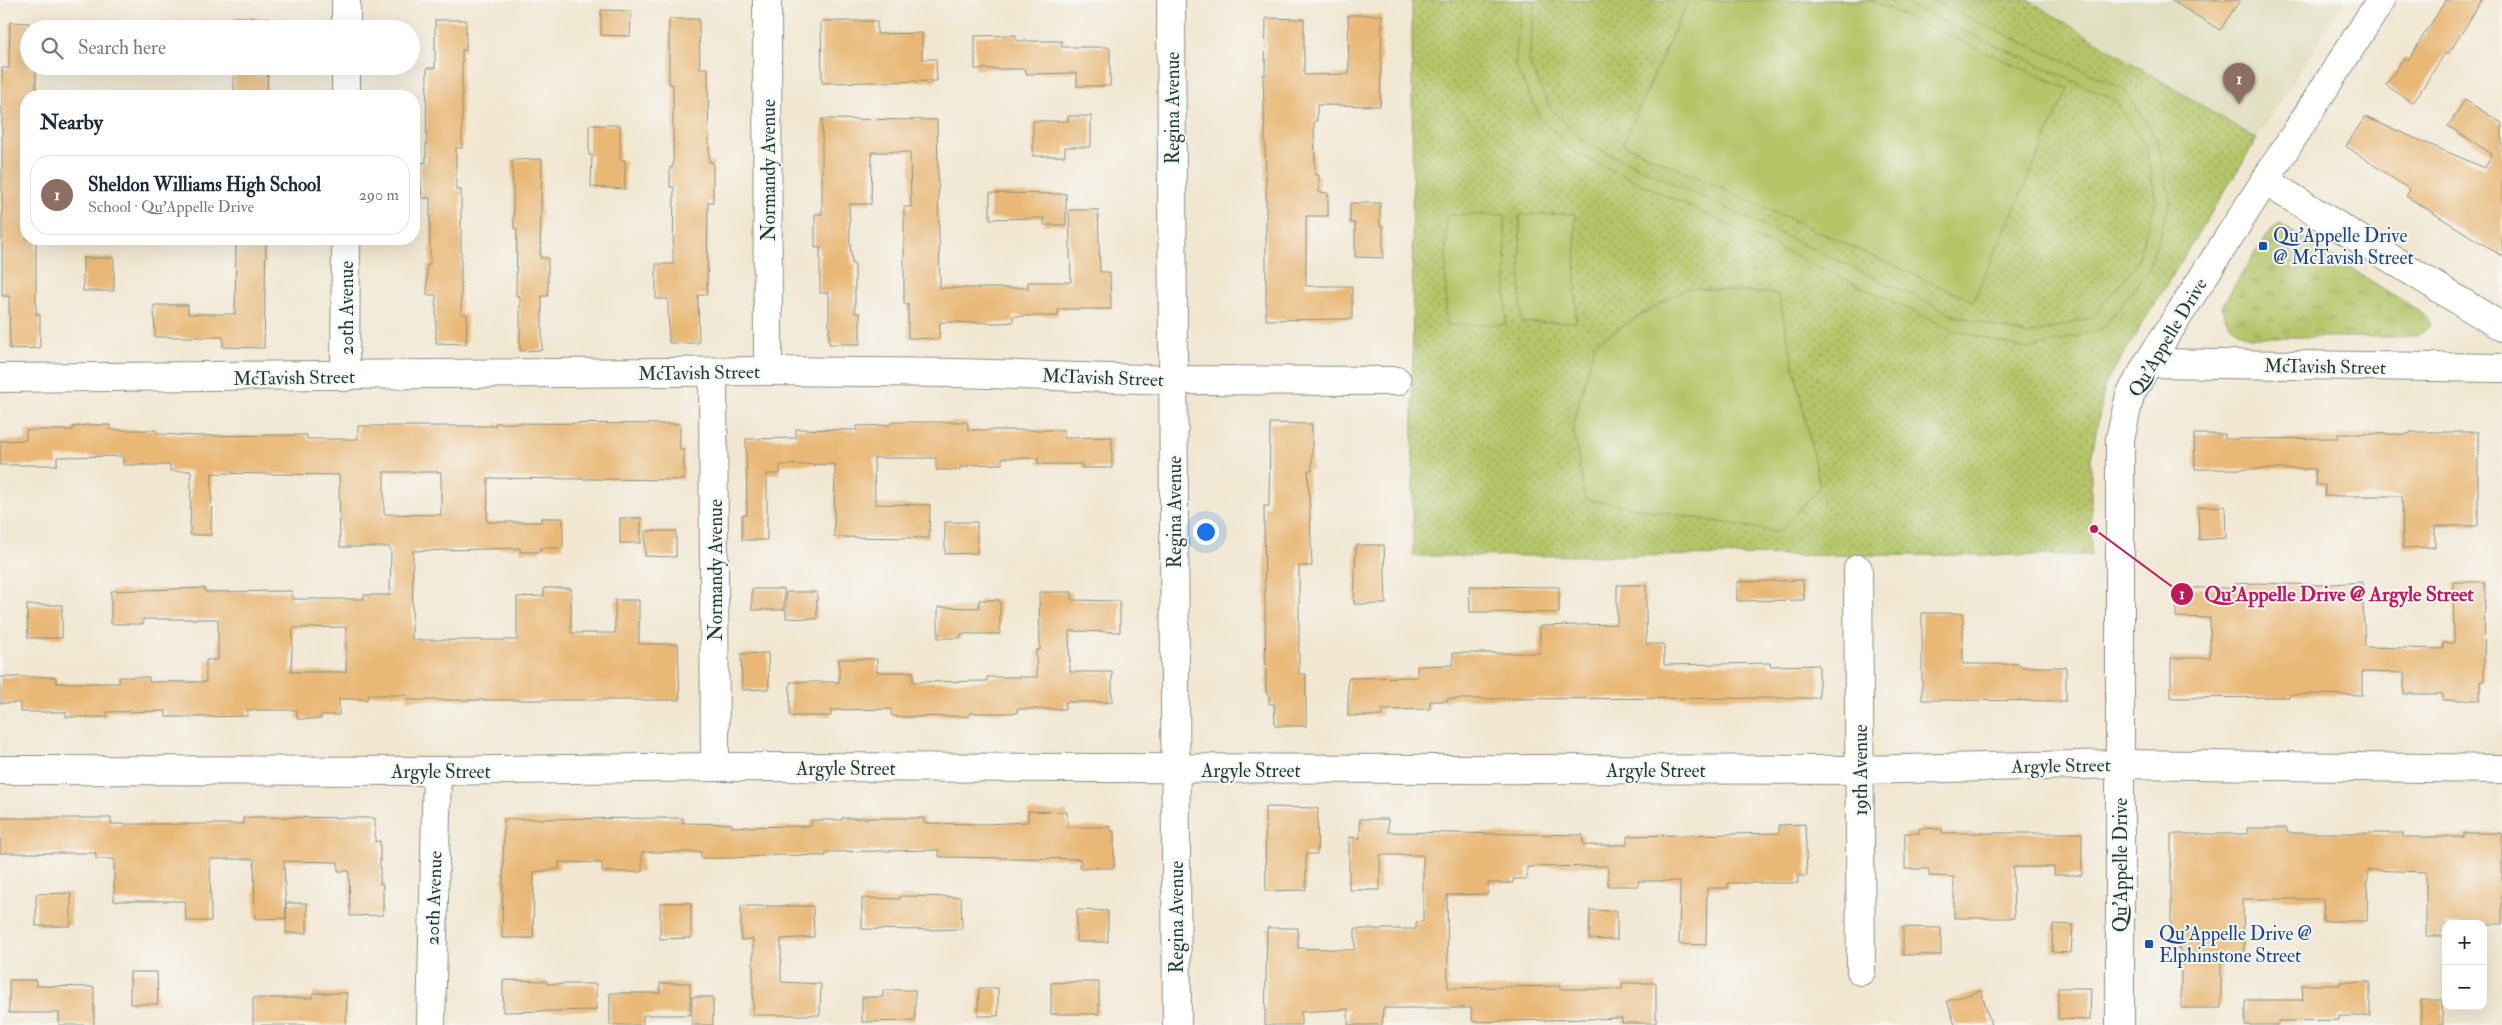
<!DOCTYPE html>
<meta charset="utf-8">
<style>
:root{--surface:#fff;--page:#f6f6f7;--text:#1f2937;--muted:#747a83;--line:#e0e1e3;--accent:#d1495b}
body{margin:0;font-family:"IM FELL Double Pica",serif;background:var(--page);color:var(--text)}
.controls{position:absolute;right:15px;bottom:15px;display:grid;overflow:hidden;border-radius:10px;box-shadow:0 5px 20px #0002}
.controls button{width:45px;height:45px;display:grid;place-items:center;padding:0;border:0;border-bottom:1px solid var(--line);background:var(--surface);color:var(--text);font:25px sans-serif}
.you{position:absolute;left:1205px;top:531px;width:18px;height:18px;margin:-12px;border:4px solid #fff;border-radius:50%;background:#1a73e8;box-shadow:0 0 0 8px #1a73e833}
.badge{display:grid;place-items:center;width:32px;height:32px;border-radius:50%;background:var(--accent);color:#fff;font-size:16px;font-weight:700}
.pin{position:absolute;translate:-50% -41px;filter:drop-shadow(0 1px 2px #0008)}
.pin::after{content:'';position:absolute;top:26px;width:18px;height:15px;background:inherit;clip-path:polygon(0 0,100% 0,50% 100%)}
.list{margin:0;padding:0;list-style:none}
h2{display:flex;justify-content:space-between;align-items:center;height:65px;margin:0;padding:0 20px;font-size:21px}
h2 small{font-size:16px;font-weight:400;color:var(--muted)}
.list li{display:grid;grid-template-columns:32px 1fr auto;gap:15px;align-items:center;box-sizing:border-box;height:80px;margin:0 10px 10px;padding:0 10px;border:1px solid var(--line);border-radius:20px}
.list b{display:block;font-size:19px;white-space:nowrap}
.list p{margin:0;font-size:16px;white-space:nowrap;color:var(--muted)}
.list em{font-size:16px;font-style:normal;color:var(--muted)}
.icon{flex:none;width:28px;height:28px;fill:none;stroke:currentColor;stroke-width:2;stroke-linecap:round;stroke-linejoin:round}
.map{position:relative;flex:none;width:2502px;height:1025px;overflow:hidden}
.search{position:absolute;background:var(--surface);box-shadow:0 5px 20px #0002;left:20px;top:20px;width:400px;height:55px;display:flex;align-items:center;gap:12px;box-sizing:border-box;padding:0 18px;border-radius:28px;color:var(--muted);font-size:19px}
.panel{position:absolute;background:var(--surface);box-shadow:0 5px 20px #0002;left:20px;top:90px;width:400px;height:155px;border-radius:20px}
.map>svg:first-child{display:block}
.built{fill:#deddbb}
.grass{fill:url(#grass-tufts);stroke:#6a814e}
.park{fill:url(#park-dots);stroke:#6a814e}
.pitch{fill:#b4c567;stroke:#6a814e}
.building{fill:#e9b876;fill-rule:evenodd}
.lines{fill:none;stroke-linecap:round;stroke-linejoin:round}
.minor-casing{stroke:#889282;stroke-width:30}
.tertiary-casing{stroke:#889282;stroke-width:30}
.minor{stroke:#fff;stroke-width:28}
.tertiary{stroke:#fff;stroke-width:28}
.transit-dot{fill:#1a4fb4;stroke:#f6f6f2;stroke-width:2}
.labels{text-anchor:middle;stroke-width:4;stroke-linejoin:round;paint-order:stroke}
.street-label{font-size:19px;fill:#1f3d34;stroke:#f6f6f2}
.transit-label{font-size:19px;fill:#164399;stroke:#f6f6f2;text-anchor:start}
.leader{fill:none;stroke:#c2185b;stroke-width:2}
.callout-dot{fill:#c2185b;stroke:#f6f6f2;stroke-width:2}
.mark-label{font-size:15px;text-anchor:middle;font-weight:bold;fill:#fff}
.callout-label{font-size:20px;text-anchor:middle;font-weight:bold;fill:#c2185b;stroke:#f6f6f2;stroke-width:4;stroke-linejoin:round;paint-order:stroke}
</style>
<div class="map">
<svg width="2502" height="1025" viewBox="0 0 2502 1025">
<defs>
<pattern id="grass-tufts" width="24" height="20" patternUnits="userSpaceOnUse" patternTransform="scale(1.25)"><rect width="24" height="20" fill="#b4c567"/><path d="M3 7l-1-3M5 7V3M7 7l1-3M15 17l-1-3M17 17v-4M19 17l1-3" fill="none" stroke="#92a156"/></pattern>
<pattern id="park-dots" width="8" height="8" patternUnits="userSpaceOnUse" patternTransform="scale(1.25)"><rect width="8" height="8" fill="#b4c567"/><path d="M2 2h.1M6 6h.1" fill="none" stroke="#92a156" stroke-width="1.8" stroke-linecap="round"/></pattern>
</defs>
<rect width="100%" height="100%" fill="#f6f6f2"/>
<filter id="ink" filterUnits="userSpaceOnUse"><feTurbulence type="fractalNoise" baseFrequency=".02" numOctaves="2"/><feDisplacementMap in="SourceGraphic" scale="10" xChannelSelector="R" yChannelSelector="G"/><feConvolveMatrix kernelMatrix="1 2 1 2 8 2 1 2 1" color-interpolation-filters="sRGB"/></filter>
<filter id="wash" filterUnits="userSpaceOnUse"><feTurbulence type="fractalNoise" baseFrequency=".0096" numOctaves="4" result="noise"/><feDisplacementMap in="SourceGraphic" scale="20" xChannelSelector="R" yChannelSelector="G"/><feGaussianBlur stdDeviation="1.12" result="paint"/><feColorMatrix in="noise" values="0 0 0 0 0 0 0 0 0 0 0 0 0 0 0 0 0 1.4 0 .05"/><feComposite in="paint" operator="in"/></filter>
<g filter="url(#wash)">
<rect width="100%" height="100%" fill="#f1e7d1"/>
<path class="built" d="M2028 0H2345L2257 139Z"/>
<path class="grass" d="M2280 224 2424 314 2430 320V326L2416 337H2249C2233 330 2226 323 2221 307L2270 230Z"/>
<path class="park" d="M1412 0H2028L2257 139 2105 384 2091 459V555L1413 556Z"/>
<g class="pitch">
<path d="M1522 0H1535L1529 63 1551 109 1584 142 1956 316 2028 335 2094 317 2136 264 2156 201 2146 147 2115 100 1897 0H1930L2124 89 2158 141 2170 202 2148 270 2102 329 2028 349 1951 329 1576 153 1540 117 1515 65Z"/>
<path d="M1688 0H1869L2068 89 1973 301 1623 144Z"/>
<path d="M1575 214 1576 322 1521 323 1520 215Z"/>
<path d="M1446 215H1505L1506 324 1446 325Z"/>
<path d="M1686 288 1778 294 1820 487 1779 532 1585 499 1573 427 1595 343Z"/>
</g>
<g id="blocks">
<g class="building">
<path d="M2171 0H2240L2220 30Z"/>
<path d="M2446 0H2482L2448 55 2445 53 2413 103 2386 85 2404 58 2408 60Z"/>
<path d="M601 10 631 11 630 36 601 35Z"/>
<path d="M1348 15H1382L1380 106 1317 105V121H1314L1315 175H1319V192L1328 193V216H1306V286H1352V319L1266 320V174L1263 75H1265L1266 18 1304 19V75L1349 74Z"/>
<path d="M234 17 269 18V29H234Z"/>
<path d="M669 19H699L700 68H708L709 162H713V202H708L707 295H698L699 343H669L668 299H656V264H673L674 187H670V167H673V84H669Z"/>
<path d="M435 20H466V50H462V148H456V190H461V314H467L466 344 436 343V295H427V265H430V198H422L420 174 422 163 426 162 427 68H435Z"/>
<path d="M821 21H877V34L922 33V59H936L937 81 822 83Z"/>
<path d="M10 22 29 23V68H36V96H26V239H36V314H40V348L10 349 9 296H2V68H9Z"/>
<path d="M1016 35V41H1062V47H1107L1110 49V86H1077V73L1026 74 1025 69H975V36Z"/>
<path d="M234 66H268L267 96H234Z"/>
<path d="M2465 100 2502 123V256L2406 196 2410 190 2346 146 2365 117 2485 168 2492 154 2448 126Z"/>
<path d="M1068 116H1091V147H1065V156H1033V121H1068Z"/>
<path d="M822 119 937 120 940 288H1028V282H1071L1069 210H1098L1100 272H1110L1111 309H1058V316H1013V322L1000 323 940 322 939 339 908 338V304H904V207H911L910 152H872L871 204H849L850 243 852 264H855V313H860V344H829V293H820V247L815 248V214H822Z"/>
<path d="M589 125H620V160H625V189L591 187 592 155H589Z"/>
<path d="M542 159 540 258H548V296H542V350L520 351V296H516L517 229H514L512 160Z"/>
<path d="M990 193 1066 194V225H1044V218L990 219Z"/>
<path d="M1350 203H1380V226H1383V258L1355 257V223H1350Z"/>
<path d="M236 239H266L264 348 223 347V337H155L154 305H188V314H235Z"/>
<rect x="83" y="258" width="31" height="33"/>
<path d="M893 422H966L968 424V430H1064V438L1112 437V468H1082V464H1038V458H1002V464L968 465V467H960V470H936V458H874L875 504 930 505 929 538 834 537 835 464 780 465V474H767V540H742V515H747L746 439 796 438V429L857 430V426L890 425Z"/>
<path d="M495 423 680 424V450H684V480L488 478 487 522H541V518H563V548H540V552H520V548L413 551 412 640H517V597L544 596V588H571V633H615V600H639V644H678L680 700H407V695H368V699H339V715H321V719H297V710H247V716L197 717H166V711L107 712V717H66V712H23L20 711V703H0V677H56V683H119V677H149V682H206V660H218V619H143V624H111V591L205 588V592L292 591V599H364V595H390L391 550 389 547H340L339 475 212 473 211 535H190L191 471H170V465H123V456L57 457V465H0V441L26 440V430H73V427L87 425H110V430H156L159 434 197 436 293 435H307V439H358V426H495ZM384 472H441V515L384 514ZM346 627V672H291L293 628Z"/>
<path d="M1270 423 1312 424V470H1308L1312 566H1299V674H1306V726H1275L1274 704H1269V694H1266L1264 506H1269Z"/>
<path d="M2410 432H2478V526H2435V547L2403 548 2402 496H2325V485H2316L2315 469H2195L2194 434H2225V439L2338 438V434H2410Z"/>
<path d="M2225 506 2226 538 2199 540 2198 507Z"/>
<rect x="620" y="518" width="21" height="25"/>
<path d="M945 522H977V553L945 554Z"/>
<path d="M645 531H676V557L645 556Z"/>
<path d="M1356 545H1384L1386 604H1354Z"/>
<path d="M1803 580 1804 600 1737 601V582Z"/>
<path d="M2362 582 2365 647 2443 649V643H2454L2453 582H2485L2484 681H2480V700H2443V694H2404V673L2362 672V695L2311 694 2289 695V697L2171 698V658H2210V618L2176 617 2177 588H2233V584L2256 583 2320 585Z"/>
<path d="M1617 585H1646V644H1664V665L1770 663V666L1819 665V698L1447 699V701H1430V709L1382 710V716H1348V678L1417 677V666L1453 665V653H1540V626L1617 624Z"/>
<path d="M1469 586 1559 587V613L1470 612Z"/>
<rect x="752" y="589" width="32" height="21"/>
<path d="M786 592H817V619L786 618Z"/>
<path d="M1039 592H1072V600L1120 601V632L1069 631 1070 672H1112V702H1065V709H1017V713H969V716L896 717 891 715V709L831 710V716H790V682H839V659H877V672H913V682L987 681V677H1037L1036 650H1040Z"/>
<path d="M979 600H1000V634H961V638H938V607L979 608Z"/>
<path d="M27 605H62V638H28Z"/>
<path d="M1922 613H1963V664H2020V667H2066V701L1922 700Z"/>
<path d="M768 653 769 689 742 690 741 654Z"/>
<path d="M1265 807 1318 808 1317 854H1306V890L1266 891Z"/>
<path d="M1028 811 1067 812V827H1111V831H1114V868H1080V859L939 857V850L826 852V856L779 855 731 858H701V852H642V872H602V863L559 862V869L534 872 533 938H502L504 819 683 818V823L732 824V827L811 826V820H842V818H924V823L986 824 1028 822Z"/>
<path d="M255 817 375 818V842L380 841V884H383V915L350 916 349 871H338V862L284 861 286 918 255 919 254 859H210L211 921H186L185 901H114V859H96V853H0V818H111V824H243V818Z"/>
<path d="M1360 819H1388V832L1583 835V845H1627V836L1779 833V825L1805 824 1807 876H1798V883H1728V888H1707L1706 945 1679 944 1680 881H1638V886H1608V866L1527 867V879H1513V883H1488V894L1447 895 1448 988 1560 986V989H1622V983H1656V1023H1622V1018L1473 1022 1471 1008H1383L1382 1025H1348V1009L1301 1012V1025H1265L1267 928H1298V948L1355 950V929H1416V922H1423V855H1380V890H1349V837L1360 838Z"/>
<path d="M1919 828 1942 829V833H2082V875H2054V867H2013L2014 918H1954V877L1929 876V869H1905V833H1919Z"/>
<path d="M2247 828H2287V833H2403V837H2463V833H2502V924H2446V936H2426V872L2368 870 2367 921H2323L2324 899H2243L2244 952 2221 953V1008H2181V948H2171V834H2247Z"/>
<path d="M71 893V926H36V894Z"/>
<path d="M900 896 961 897 962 929 929 930 862 929V898L900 899Z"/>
<rect x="286" y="903" width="21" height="30"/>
<path d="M660 903H691V938L660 939Z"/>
<path d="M741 906H813L814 937 781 939V982L821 984 820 1015H753V939L741 940Z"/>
<path d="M1077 910 1108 911V942H1076Z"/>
<path d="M1590 910 1617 911V940L1589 939Z"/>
<path d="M2053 924 2073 925 2071 953 2052 952Z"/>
<path d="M1903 927 1941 928V955H1903Z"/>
<path d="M130 972H157L158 1004H130Z"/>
<path d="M9 980H36V986L94 987V1025H59V1013H9Z"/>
<path d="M503 980 547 981V984H596V1010L503 1012Z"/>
<path d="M1074 982H1099V1014H1051V983Z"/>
<path d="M2340 982H2370V1016H2339V1020L2278 1021V1025H2245V1000H2303L2302 985H2340Z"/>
<path d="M660 983H690V1015H643V1025H610V993H660Z"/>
<path d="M979 988H998V1016H978Z"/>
<path d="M2058 988H2091L2090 1020 2058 1019Z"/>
<path d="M883 990H915V1021L862 1022V997H883Z"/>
<path d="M1981 991 1991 1025H1955L1947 1001Z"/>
<path d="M313 993H347L346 1025H253V998H313Z"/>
<rect x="692" y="997" width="21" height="28"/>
<path d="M2421 1000H2442L2443 1025H2421Z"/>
</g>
</g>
</g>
<g filter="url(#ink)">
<use href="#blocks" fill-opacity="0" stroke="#889282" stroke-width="1"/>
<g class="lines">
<g class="minor-casing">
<g id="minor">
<path d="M767 0 768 371"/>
<path d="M346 29V0"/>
<path d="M346 96V66"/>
<path d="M2265 181 2502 327"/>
<path d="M2148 363 2502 368"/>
<path d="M713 373 715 767"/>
<path d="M345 377 346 239"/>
<path d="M0 378 768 371 959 373 1173 380 1397 381"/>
<path d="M1858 569 1861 971"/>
<path d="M0 770 437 771 715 767 1860 770 2120 764 2502 769"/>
<path d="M431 1025 437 771"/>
<path d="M2120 1025V439L2130 395 2148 363 2381 0"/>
</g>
</g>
<g class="tertiary-casing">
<path id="tertiary" d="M1171 0 1177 1025"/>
</g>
<use href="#minor" class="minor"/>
<use href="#tertiary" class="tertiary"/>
</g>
</g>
<g class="transit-dot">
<rect x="2258" y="241" width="10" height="10" rx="2.5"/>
<rect x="2144" y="939" width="10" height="10" rx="2.5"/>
</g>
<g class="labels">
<g class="street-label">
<text transform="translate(1172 108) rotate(-90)" y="7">Regina Avenue</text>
<text transform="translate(768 170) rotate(-90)" y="7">Normandy Avenue</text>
<text transform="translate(346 308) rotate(-90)" y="7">20th Avenue</text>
<text transform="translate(2167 337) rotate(-59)" y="7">Qu'Appelle Drive</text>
<text transform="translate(2325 366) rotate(1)" y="7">McTavish Street</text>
<text transform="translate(699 372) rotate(-1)" y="7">McTavish Street</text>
<text transform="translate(294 377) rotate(-1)" y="7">McTavish Street</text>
<text transform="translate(1103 377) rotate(2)" y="7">McTavish Street</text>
<text transform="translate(1174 512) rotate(-90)" y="7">Regina Avenue</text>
<text transform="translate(715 570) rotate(-90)" y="7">Normandy Avenue</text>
<text transform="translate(2061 765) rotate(-1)" y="7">Argyle Street</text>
<text x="846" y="775">Argyle Street</text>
<text x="1251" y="777">Argyle Street</text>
<text x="1656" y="777">Argyle Street</text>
<text transform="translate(1860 770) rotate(-90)" y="7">19th Avenue</text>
<text x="441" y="778">Argyle Street</text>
<text transform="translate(2120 865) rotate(-90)" y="7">Qu'Appelle Drive</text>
<text transform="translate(433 898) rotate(-88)" y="7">20th Avenue</text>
<text transform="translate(1176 917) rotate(-90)" y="7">Regina Avenue</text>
</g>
<g class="transit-label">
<text x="2273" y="242">Qu'Appelle Drive<tspan x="2273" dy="22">@ McTavish Street</tspan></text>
<text x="2159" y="940">Qu'Appelle Drive @<tspan x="2159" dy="22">Elphinstone Street</tspan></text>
</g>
</g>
<path class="leader" d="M2094 529L2182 594"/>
<g class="callout-dot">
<circle cx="2094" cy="529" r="5"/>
<circle cx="2182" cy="594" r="12"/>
</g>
<g class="mark-label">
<text x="2182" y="599">1</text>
</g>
<g class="callout-label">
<text x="2339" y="601">Qu'Appelle Drive @ Argyle Street</text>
</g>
</svg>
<div class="controls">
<button>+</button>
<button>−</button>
</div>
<div class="you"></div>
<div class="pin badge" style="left:2239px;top:104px;background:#8d6e63">1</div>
<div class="search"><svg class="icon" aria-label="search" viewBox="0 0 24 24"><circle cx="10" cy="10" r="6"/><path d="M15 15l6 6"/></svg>Search here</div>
<section class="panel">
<h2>Nearby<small></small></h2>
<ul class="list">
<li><span class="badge" style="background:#8d6e63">1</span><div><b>Sheldon Williams High School</b><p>School · Qu'Appelle Drive</p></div><em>290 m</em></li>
</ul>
</section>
</div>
